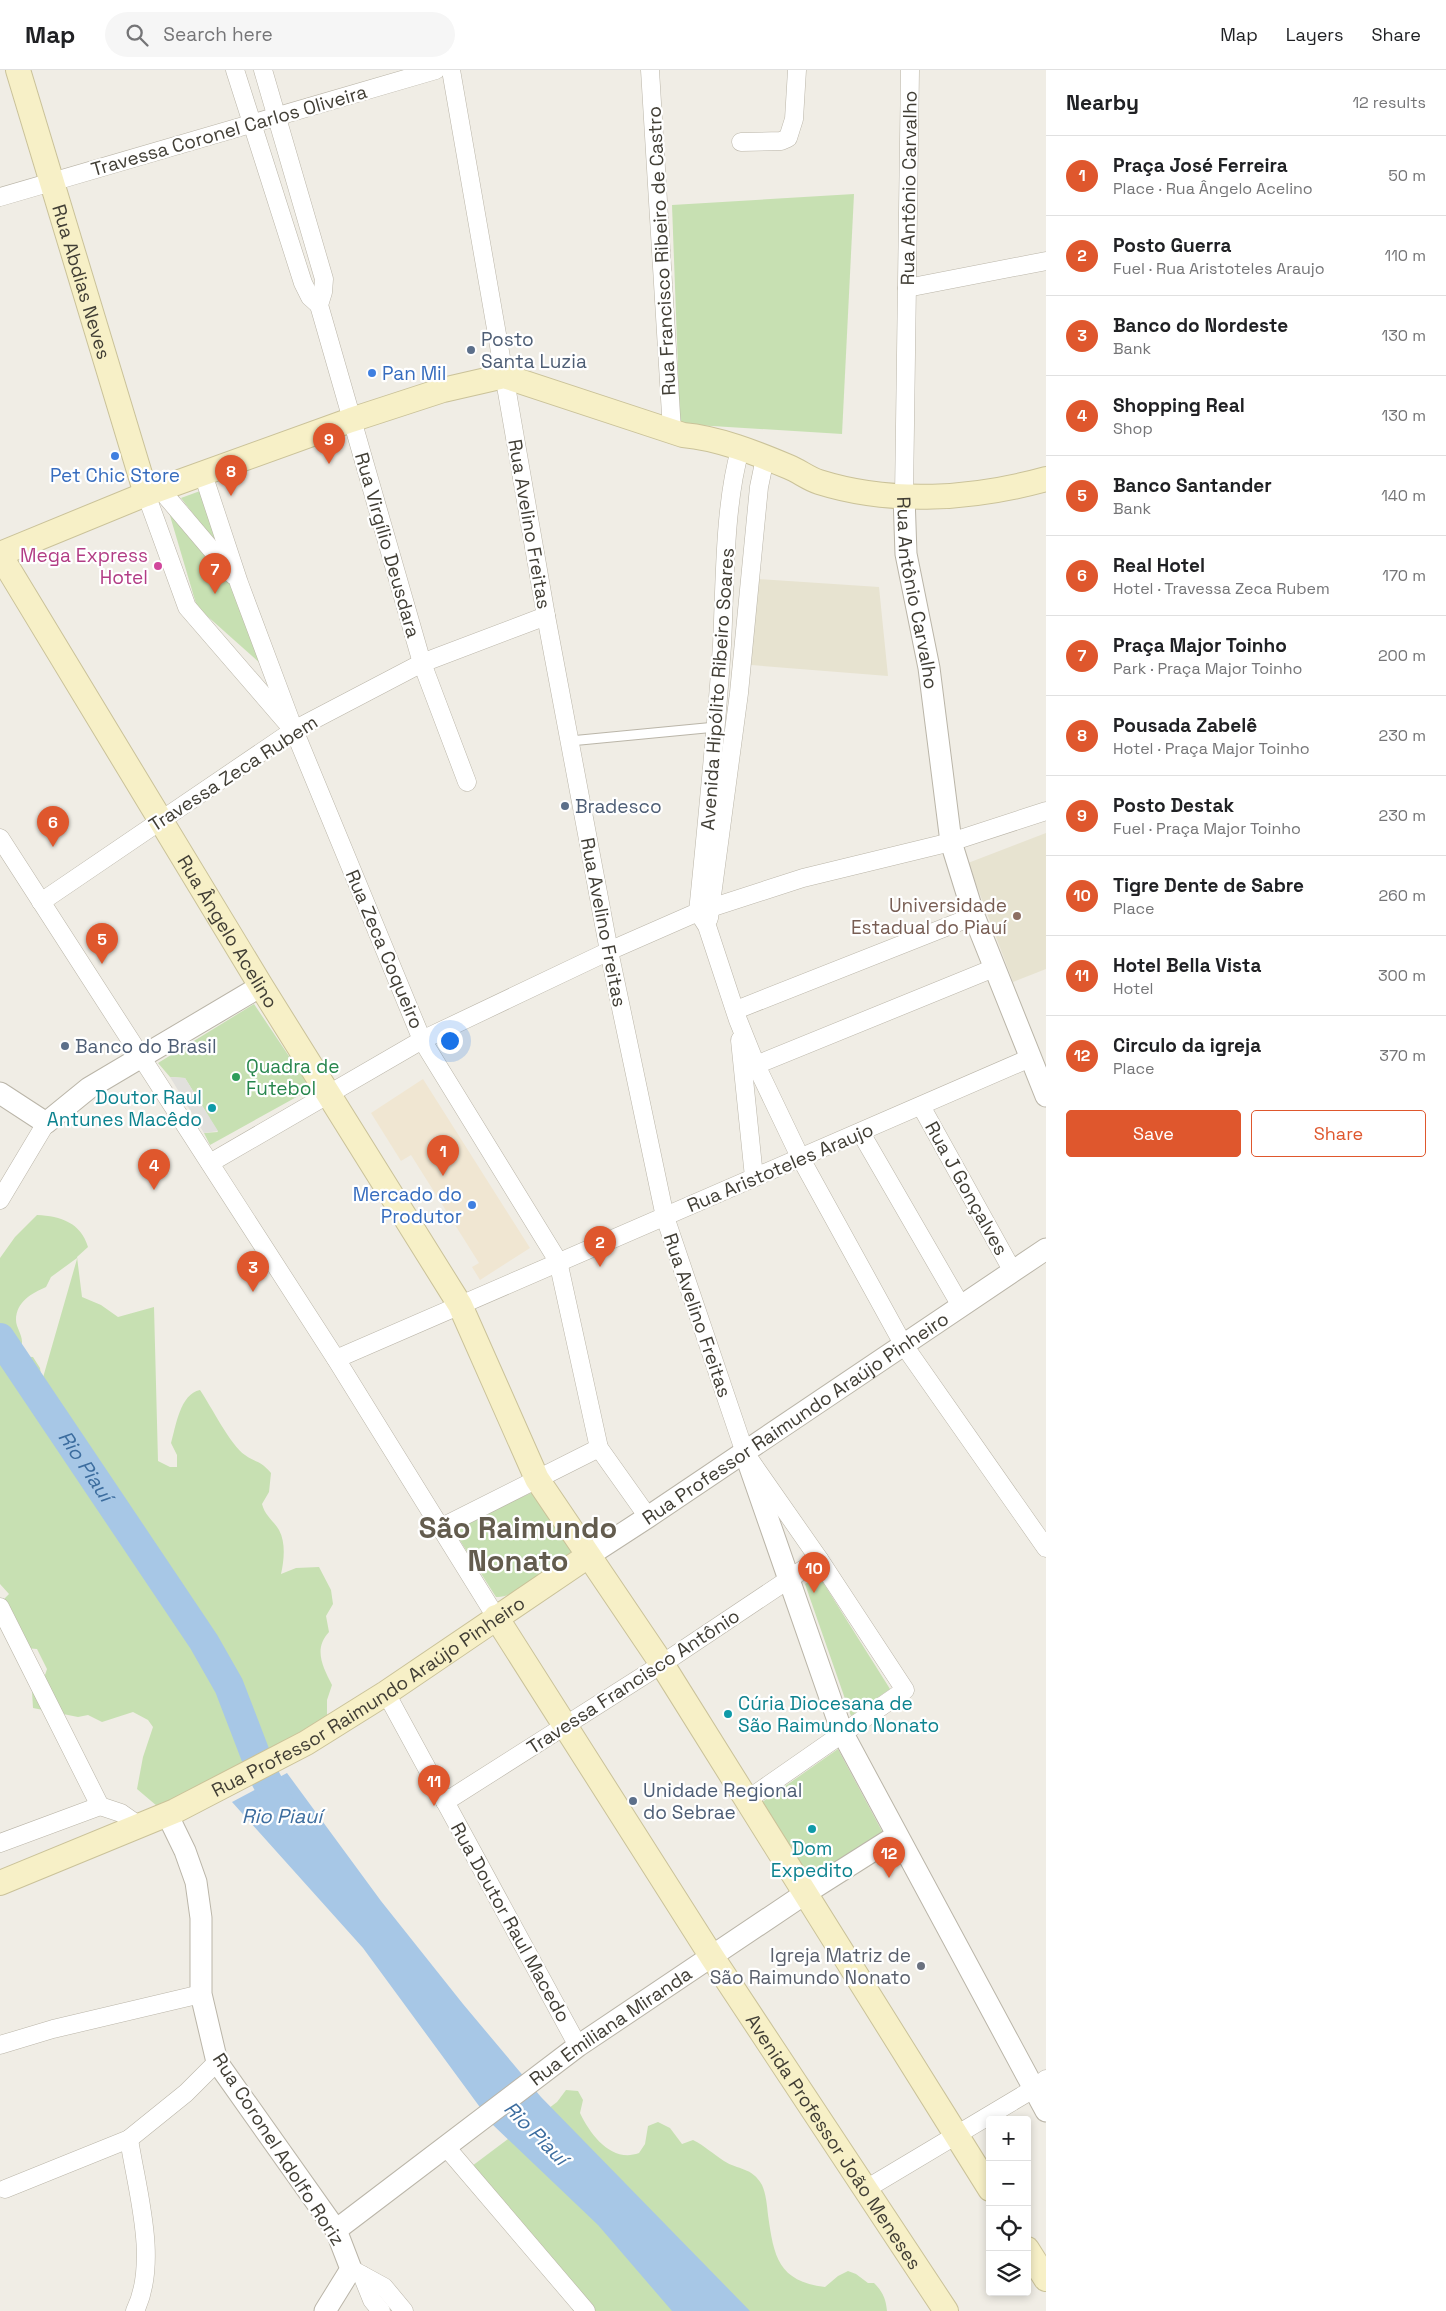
<!DOCTYPE html>
<meta charset="utf-8">
<style>
:root{--surface:#fff;--page:#f6f6f6;--text:#202124;--muted:#757577;--line:#e0e0e0;--accent:#df572d}
body{margin:0;font-family:"Space Grotesk",sans-serif;background:var(--page);color:var(--text)}
.controls{position:absolute;right:15px;bottom:15px;display:grid;overflow:hidden;border-radius:5px;box-shadow:0 2px 8px #0003}
.controls button{width:45px;height:45px;display:grid;place-items:center;padding:0;border:0;border-bottom:1px solid var(--line);background:var(--surface);color:var(--text);font:25px sans-serif}
.you{position:absolute;left:449px;top:970px;width:18px;height:18px;margin:-12px;border:4px solid #fff;border-radius:50%;background:#1a73e8;box-shadow:0 0 0 8px #1a73e833}
.badge{display:grid;place-items:center;width:32px;height:32px;border-radius:50%;background:var(--accent);color:#fff;font-size:16px;font-weight:700}
.pin{position:absolute;translate:-50% -41px;filter:drop-shadow(0 1px 2px #0008)}
.pin::after{content:'';position:absolute;top:26px;width:18px;height:15px;background:inherit;clip-path:polygon(0 0,100% 0,50% 100%)}
.list{margin:0;padding:0;list-style:none}
h2{display:flex;justify-content:space-between;align-items:center;height:65px;margin:0;padding:0 20px;font-size:21px}
h2 small{font-size:16px;font-weight:400;color:var(--muted)}
.list li{display:grid;grid-template-columns:32px 1fr auto;gap:15px;align-items:center;box-sizing:border-box;height:80px;padding:0 20px;border-top:1px solid var(--line)}
.list b{display:block;font-size:19px;white-space:nowrap}
.list p{margin:0;font-size:16px;white-space:nowrap;color:var(--muted)}
.list em{font-size:16px;font-style:normal;color:var(--muted)}
.actions{display:flex;gap:10px;padding:15px 20px}
.actions a{flex:1;padding:11px 0;border:1px solid var(--accent);border-radius:5px;text-align:center;font-size:18px;color:var(--accent)}
.actions .main{background:var(--accent);color:#fff}
.icon{flex:none;width:28px;height:28px;fill:none;stroke:currentColor;stroke-width:2;stroke-linecap:round;stroke-linejoin:round}
.map{position:relative;flex:none;width:1046px;height:2241px;overflow:hidden}
header{display:flex;align-items:center;gap:30px;box-sizing:border-box;height:70px;padding:0 25px;background:var(--surface);border-bottom:1px solid var(--line)}
header strong{font-size:24px}
nav{display:flex;gap:28px;margin-inline-start:auto;font-size:18px}
.search{width:350px;height:45px;background:var(--page);display:flex;align-items:center;gap:12px;box-sizing:border-box;padding:0 18px;border-radius:28px;color:var(--muted);font-size:19px}
main{display:flex}
aside{flex:1;background:var(--surface)}
.map>svg:first-child{display:block}
.commercial{fill:#f0e6d2}
.education{fill:#e7e3d0}
.green{fill:#c7e0b2;fill-rule:evenodd}
.parking{fill:#e1e0dc}
.water{fill:#a7c7e6}
.lines{fill:none;stroke-linecap:round;stroke-linejoin:round}
.river{stroke:#a7c7e6;stroke-width:30}
.service-casing{stroke:#bab5a8;stroke-width:11}
.minor-casing{stroke:#bab5a8;stroke-width:19}
.tertiary-casing{stroke:#bab5a8;stroke-width:23}
.secondary-casing{stroke:#cac299;stroke-width:26}
.service{stroke:#fff;stroke-width:9}
.minor{stroke:#fff;stroke-width:18}
.tertiary{stroke:#fff;stroke-width:21}
.secondary{stroke:#f7f0c7;stroke-width:24}
.service-dot{fill:#5c6f8a;stroke:#fff;stroke-width:2}
.shop-dot{fill:#3f7fe0;stroke:#fff;stroke-width:2}
.hotel-dot{fill:#d1479c;stroke:#fff;stroke-width:2}
.education-dot{fill:#8d6e63;stroke:#fff;stroke-width:2}
.leisure-dot{fill:#2e9e5b;stroke:#fff;stroke-width:2}
.culture-dot{fill:#0f9aa8;stroke:#fff;stroke-width:2}
.worship-dot{fill:#6b7280;stroke:#fff;stroke-width:2}
.labels{text-anchor:middle;stroke-width:4.5;stroke-linejoin:round;paint-order:stroke}
.street-label{font-size:19px;fill:#413e35;stroke:#fff}
.service-label{font-size:19px;fill:#4e5e75;stroke:#fff;text-anchor:start}
.shop-label{font-size:19px;fill:#366cbe;stroke:#fff;text-anchor:start}
.hotel-label{font-size:19px;fill:#b23c85;stroke:#fff;text-anchor:end}
.education-label{font-size:19px;fill:#785e54;stroke:#fff;text-anchor:end}
.leisure-label{font-size:19px;fill:#27864d;stroke:#fff;text-anchor:start}
.culture-label{font-size:19px;fill:#0d838f;stroke:#fff;text-anchor:end}
.worship-label{font-size:19px;fill:#5b616d;stroke:#fff;text-anchor:end}
.water-label{font-size:20px;font-style:italic;fill:#3c6d9f;stroke:#fff}
.town-label{font-size:29px;font-weight:bold;fill:#635c4e;stroke:#fff}
</style>
<header>
<strong>Map</strong>
<div class="search"><svg class="icon" aria-label="search" viewBox="0 0 24 24"><circle cx="10" cy="10" r="6"/><path d="M15 15l6 6"/></svg>Search here</div>
<nav><a>Map</a><a>Layers</a><a>Share</a></nav>
</header>
<main>
<div class="map">
<svg width="1046" height="2241" viewBox="0 0 1046 2241">
<rect width="100%" height="100%" fill="#f0ede5"/>
<path class="commercial" d="M423 1009 530 1178 480 1210 472 1197 479 1193 411 1085 401 1091 371 1043Z"/>
<g class="education">
<path d="M758 509 879 517 888 606 751 595Z"/>
<path d="M1046 763V899L1013 912 968 793Z"/>
</g>
<g class="green">
<path d="M854 124 842 364 680 354 672 135Z"/>
<path d="M200 421 218 476 181 428Z"/>
<path d="M168 439 232 510 261 594 197 537Z"/>
<path d="M254 934 311 1019 210 1075 204 1063 218 1062 185 1008 170 1007 158 993Z"/>
<path d="M37 1145C61 1146 81 1153 88 1177L77 1187 82 1227 101 1235 118 1247 154 1237 158 1391 170 1397H177V1385L171 1373C176 1356 180 1324 200 1320 211 1336 231 1376 245 1385 256 1393 260 1390 271 1403L269 1422 262 1434C265 1446 273 1450 279 1460 286 1473 284 1490 281 1504L296 1498 319 1497 331 1520 333 1534 326 1546 329 1562C313 1579 323 1597 332 1615L327 1630V1646L164 1742 137 1719 143 1687 153 1657 148 1650 133 1642 102 1652 88 1645 78 1647 33 1638 32 1621 43 1611 47 1599 37 1579 26 1578 0 1533 9 1524 0 1514V1188L15 1167ZM77 1188V1189L42 1311 40 1298 33 1287 13 1286C15 1284 19 1280 21 1277 25 1267 16 1259 16 1250 16 1232 32 1223 46 1217L51 1207Z"/>
<path d="M531 1423 536 1424 573 1479 571 1482C554 1495 516 1529 496 1527L459 1469 460 1458 467 1452Z"/>
<path d="M819 1506 890 1619 851 1646 805 1514Z"/>
<path d="M838 1679 883 1763 809 1809 761 1733Z"/>
<path d="M566 2020 578 2021 583 2030 580 2043C591 2066 612 2093 639 2083L645 2074 648 2056 658 2052 670 2058 682 2074 693 2070C705 2076 713 2084 724 2091 738 2100 752 2097 762 2115 766 2124 767 2135 768 2145 774 2187 778 2211 825 2217L838 2206 848 2201 856 2204 868 2213H874C883 2222 886 2229 887 2241H573L570 2226 548 2183 472 2096 557 2032Z"/>
</g>
<path class="parking" d="M170 1007 185 1008 218 1061 204 1063Z"/>
<path class="water" d="M287 1703 381 1831 463 1934 541 2027 750 2241H672L598 2155 493 2055 363 1878 232 1732Z"/>
<g class="lines">
<path class="river" id="s1" d="M0 1268 204 1572 229 1616 262 1702 287 1749"/>
<g class="service-casing">
<path id="service" d="M570 671 716 657"/>
</g>
<g class="minor-casing">
<g id="minor">
<path d="M235 0 303 213 310 227 319 235"/>
<path d="M263 0 324 209 323 222 319 235 422 593 467 712"/>
<path d="M451 0 546 546 609 881 665 1147 745 1383 819 1489 905 1620 747 1730"/>
<path d="M650 0 672 361"/>
<path d="M741 72 781 71 788 68 794 49 797 0"/>
<path d="M0 127 436 0"/>
<path d="M907 218 1046 191"/>
<path d="M740 380C724 436 725 515 722 575 716 664 707 753 698 842L707 856 738 950 756 995 800 1087 903 1274 1046 1478"/>
<path d="M203 404 239 513 294 660 422 970 558 1191 599 1378 648 1447"/>
<path d="M160 419 233 505"/>
<path d="M146 424 187 537 288 654"/>
<path id="s2" d="M904 426 910 0"/>
<path d="M0 768 336 1289 496 1547"/>
<path d="M41 832 294 660 422 593 546 546"/>
<path d="M709 848 739 623 759 417 765 388"/>
<path d="M736 940 974 846"/>
<path d="M740 970 754 1107"/>
<path d="M756 995 994 898"/>
<path d="M921 1036 1012 1200"/>
<path d="M861 1063 961 1236"/>
<path d="M210 1093 422 970 609 881 698 842 803 808 951 772 1046 741"/>
<path d="M0 1130 46 1053"/>
<path d="M336 1289 1030 988"/>
<path d="M440 1458 599 1378"/>
<path d="M0 1537 100 1736"/>
<path d="M386 1623 578 1976"/>
<path d="M445 1732 662 1594 819 1489"/>
<path d="M0 1773 100 1736 121 1743 138 1755"/>
<path d="M0 1975 53 1959 201 1924"/>
<path d="M129 2069C137 2121 159 2192 135 2241"/>
<path d="M446 2077 586 2241"/>
<path d="M5 2119 129 2069 186 2023 217 1992"/>
<path d="M866 2119 1035 2018 1046 2009"/>
<path d="M351 2199 384 2217 404 2241"/>
<path d="M362 2205 372 2230 381 2241"/>
</g>
</g>
<g class="tertiary-casing">
<g id="tertiary">
<path id="s3" d="M904 426 906 484 929 598 951 772 974 846 1046 1026"/>
<path d="M0 1023 46 1053 89 1018 261 916"/>
<path d="M745 1383 842 1662 1046 2041"/>
<path id="s4" d="M588 1486 648 1447 1046 1179"/>
<path d="M167 1744 185 1781 196 1812 201 1848V1924L217 1992 336 2160 351 2199 325 2241"/>
<path id="s5" d="M336 2160 578 1976 806 1823 896 1766"/>
</g>
</g>
<g class="secondary-casing">
<g id="secondary">
<path id="s6" d="M18 0 146 424"/>
<path d="M0 484 146 424 351 350 443 320 504 306 683 365C718 368 756 383 789 397 799 401 809 409 819 412 892 435 974 429 1046 409"/>
<path id="s7" d="M0 485 261 916 460 1235 537 1409 662 1594 990 2119"/>
<path id="s8" d="M496 1547 712 1887 946 2241"/>
<path id="s9" d="M0 1813 175 1741 306 1673 386 1623 588 1486"/>
<path d="M1027 2179 1046 2209"/>
</g>
</g>
<use href="#service" class="service"/>
<use href="#minor" class="minor"/>
<use href="#tertiary" class="tertiary"/>
<use href="#secondary" class="secondary"/>
</g>
<g class="service-dot">
<circle cx="471" cy="280" r="5"/>
<circle cx="565" cy="736" r="5"/>
<circle cx="65" cy="976" r="5"/>
<circle cx="633" cy="1731" r="5"/>
</g>
<g class="shop-dot">
<circle cx="372" cy="303" r="5"/>
<circle cx="115" cy="386" r="5"/>
<circle cx="472" cy="1135" r="5"/>
</g>
<circle class="hotel-dot" cx="158" cy="496" r="5"/>
<circle class="education-dot" cx="1017" cy="846" r="5"/>
<circle class="leisure-dot" cx="236" cy="1007" r="5"/>
<g class="culture-dot">
<circle cx="212" cy="1038" r="5"/>
<circle cx="728" cy="1644" r="5"/>
<circle cx="812" cy="1759" r="5"/>
</g>
<circle class="worship-dot" cx="921" cy="1896" r="5"/>
<g class="labels">
<g class="street-label">
<text transform="translate(229 60) rotate(-16)" y="7">Travessa Coronel Carlos Oliveira</text>
<text dy="7" stroke="none"><textPath href="#s2" startOffset="308">Rua Antônio Carvalho</textPath></text>
<text transform="translate(661 181) rotate(-93)" y="7">Rua Francisco Ribeiro de Castro</text>
<text dy="7" stroke="none"><textPath href="#s6" startOffset="221">Rua Abdias Neves</textPath></text>
<text transform="translate(530 454) rotate(80)" y="7">Rua Avelino Freitas</text>
<text transform="translate(388 475) rotate(74)" y="7">Rua Virgílio Deusdara</text>
<text dy="7" stroke="none"><textPath href="#s3" startOffset="98">Rua Antônio Carvalho</textPath></text>
<text transform="translate(717 619) rotate(-86)" y="7">Avenida Hipólito Ribeiro Soares</text>
<text transform="translate(233 703) rotate(-33)" y="7">Travessa Zeca Rubem</text>
<text transform="translate(604 852) rotate(79)" y="7">Rua Avelino Freitas</text>
<text dy="7" stroke="none"><textPath href="#s7" startOffset="440">Rua Ângelo Acelino</textPath></text>
<text transform="translate(385 879) rotate(67)" y="7">Rua Zeca Coqueiro</text>
<text transform="translate(780 1097) rotate(-23)" y="7">Rua Aristoteles Araujo</text>
<text transform="translate(967 1118) rotate(61)" y="7">Rua J Gonçalves</text>
<text transform="translate(698 1245) rotate(71)" y="7">Rua Avelino Freitas</text>
<text dy="7" stroke="none"><textPath href="#s4" startOffset="249">Rua Professor Raimundo Araújo Pinheiro</textPath></text>
<text transform="translate(633 1611) rotate(-33)" y="7">Travessa Francisco Antônio</text>
<text dy="7" stroke="none"><textPath href="#s9" startOffset="414">Rua Professor Raimundo Araújo Pinheiro</textPath></text>
<text transform="translate(511 1852) rotate(61)" y="7">Rua Doutor Raul Macedo</text>
<text dy="7" stroke="none"><textPath href="#s5" startOffset="342">Rua Emiliana Miranda</textPath></text>
<text dy="7" stroke="none"><textPath href="#s8" startOffset="624">Avenida Professor João Meneses</textPath></text>
<text transform="translate(279 2079) rotate(57)" y="7">Rua Coronel Adolfo Roriz</text>
</g>
<g class="service-label">
<text x="481" y="276">Posto<tspan x="481" dy="22">Santa Luzia</tspan></text>
<text x="575" y="743">Bradesco</text>
<text x="75" y="983">Banco do Brasil</text>
<text x="643" y="1727">Unidade Regional<tspan x="643" dy="22">do Sebrae</tspan></text>
</g>
<g class="shop-label">
<text x="382" y="310">Pan Mil</text>
<text x="115" y="412" text-anchor="middle">Pet Chic Store</text>
<text x="462" y="1131" text-anchor="end">Mercado do<tspan x="462" dy="22">Produtor</tspan></text>
</g>
<g class="hotel-label">
<text x="148" y="492">Mega Express<tspan x="148" dy="22">Hotel</tspan></text>
</g>
<g class="education-label">
<text x="1007" y="842">Universidade<tspan x="1007" dy="22">Estadual do Piauí</tspan></text>
</g>
<g class="leisure-label">
<text x="246" y="1003">Quadra de<tspan x="246" dy="22">Futebol</tspan></text>
</g>
<g class="culture-label">
<text x="202" y="1034">Doutor Raul<tspan x="202" dy="22">Antunes Macêdo</tspan></text>
<text x="738" y="1640" text-anchor="start">Cúria Diocesana de<tspan x="738" dy="22">São Raimundo Nonato</tspan></text>
<text x="812" y="1785" text-anchor="middle">Dom<tspan x="812" dy="22">Expedito</tspan></text>
</g>
<g class="worship-label">
<text x="911" y="1892">Igreja Matriz de<tspan x="911" dy="22">São Raimundo Nonato</tspan></text>
</g>
<g class="water-label">
<text dy="7" stroke="none"><textPath href="#s1" startOffset="154">Rio Piauí</textPath></text>
<text x="282" y="1753">Rio Piauí</text>
<text transform="translate(536 2063) rotate(45)" y="7">Rio Piauí</text>
</g>
<g class="town-label">
<text x="518" y="1468">São Raimundo<tspan x="518" dy="33">Nonato</tspan></text>
</g>
</g>
</svg>
<div class="controls">
<button>+</button>
<button>−</button>
<button><svg class="icon" aria-label="locate" viewBox="0 0 24 24"><circle cx="12" cy="12" r="6"/><path d="M12 2v4M12 18v4M2 12h4M18 12h4"/></svg></button>
<button><svg class="icon" aria-label="layers" viewBox="0 0 24 24"><path d="M12 4l9 5-9 5-9-5zM3 14l9 5 9-5"/></svg></button>
</div>
<div class="you"></div>
<div class="pin badge" style="left:443px;top:1106px">1</div>
<div class="pin badge" style="left:600px;top:1197px">2</div>
<div class="pin badge" style="left:253px;top:1222px">3</div>
<div class="pin badge" style="left:154px;top:1120px">4</div>
<div class="pin badge" style="left:102px;top:894px">5</div>
<div class="pin badge" style="left:53px;top:777px">6</div>
<div class="pin badge" style="left:215px;top:524px">7</div>
<div class="pin badge" style="left:231px;top:426px">8</div>
<div class="pin badge" style="left:329px;top:394px">9</div>
<div class="pin badge" style="left:814px;top:1523px">10</div>
<div class="pin badge" style="left:434px;top:1736px">11</div>
<div class="pin badge" style="left:889px;top:1808px">12</div>
</div>
<aside>
<h2>Nearby<small>12 results</small></h2>
<ul class="list">
<li><span class="badge">1</span><div><b>Praça José Ferreira</b><p>Place · Rua Ângelo Acelino</p></div><em>50 m</em></li>
<li><span class="badge">2</span><div><b>Posto Guerra</b><p>Fuel · Rua Aristoteles Araujo</p></div><em>110 m</em></li>
<li><span class="badge">3</span><div><b>Banco do Nordeste</b><p>Bank</p></div><em>130 m</em></li>
<li><span class="badge">4</span><div><b>Shopping Real</b><p>Shop</p></div><em>130 m</em></li>
<li><span class="badge">5</span><div><b>Banco Santander</b><p>Bank</p></div><em>140 m</em></li>
<li><span class="badge">6</span><div><b>Real Hotel</b><p>Hotel · Travessa Zeca Rubem</p></div><em>170 m</em></li>
<li><span class="badge">7</span><div><b>Praça Major Toinho</b><p>Park · Praça Major Toinho</p></div><em>200 m</em></li>
<li><span class="badge">8</span><div><b>Pousada Zabelê</b><p>Hotel · Praça Major Toinho</p></div><em>230 m</em></li>
<li><span class="badge">9</span><div><b>Posto Destak</b><p>Fuel · Praça Major Toinho</p></div><em>230 m</em></li>
<li><span class="badge">10</span><div><b>Tigre Dente de Sabre</b><p>Place</p></div><em>260 m</em></li>
<li><span class="badge">11</span><div><b>Hotel Bella Vista</b><p>Hotel</p></div><em>300 m</em></li>
<li><span class="badge">12</span><div><b>Circulo da igreja</b><p>Place</p></div><em>370 m</em></li>
</ul>
<div class="actions"><a class="main">Save</a><a>Share</a></div>
</aside>
</main>
